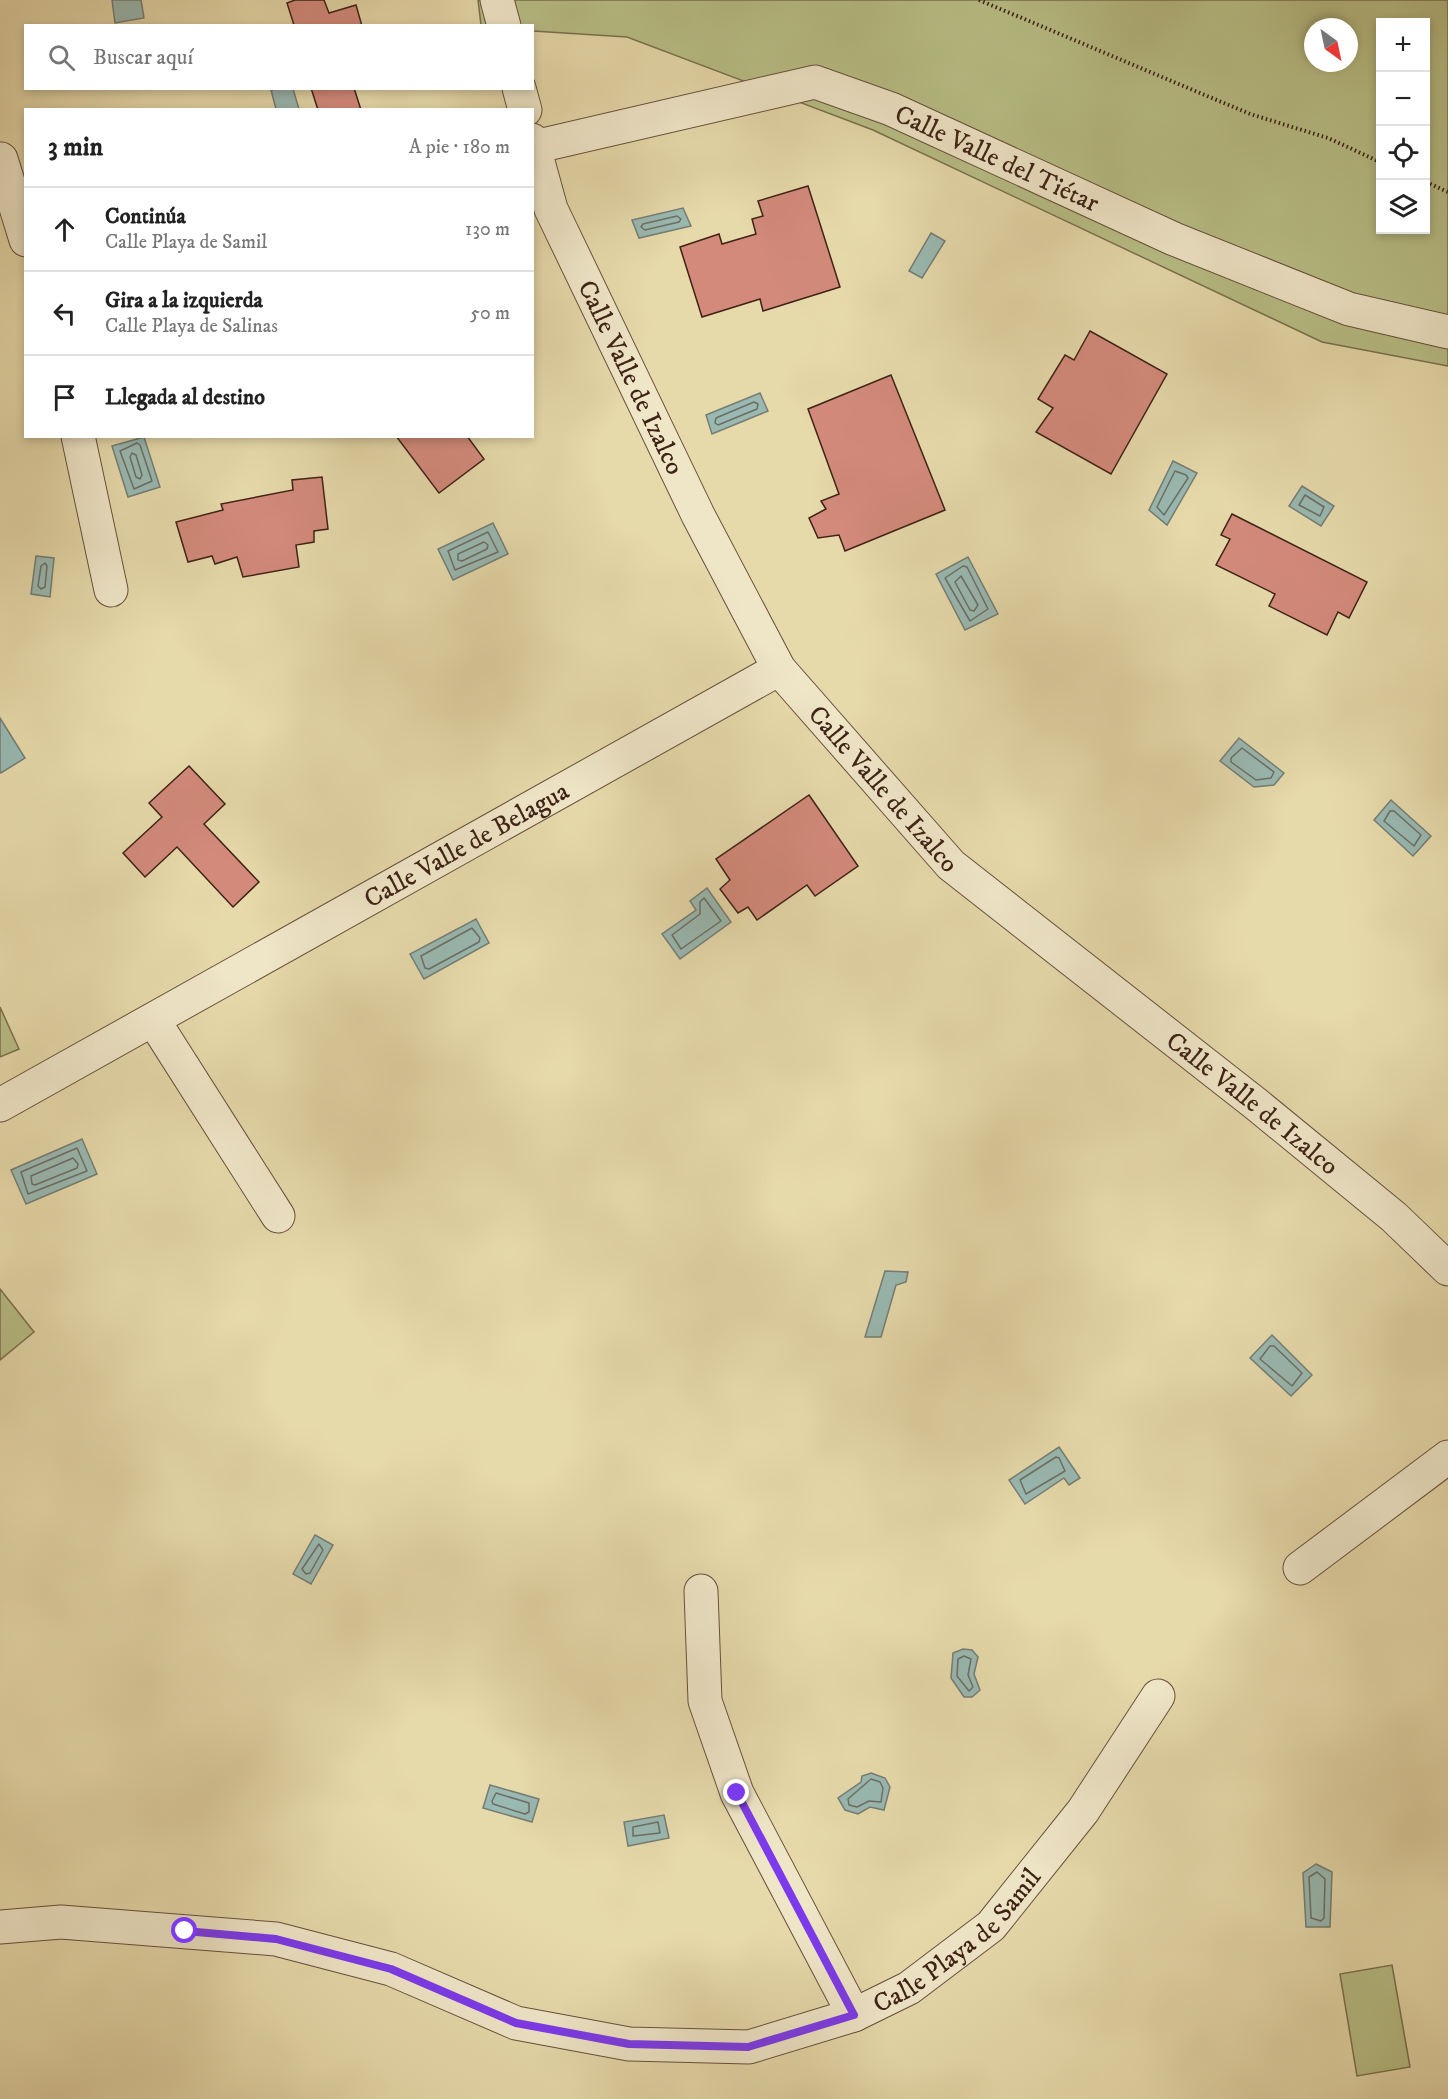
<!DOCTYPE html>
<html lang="es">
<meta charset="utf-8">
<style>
:root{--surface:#fff;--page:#f2f2f2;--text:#222;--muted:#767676;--line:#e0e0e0}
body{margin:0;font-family:"IM FELL DW Pica",serif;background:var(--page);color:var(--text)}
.controls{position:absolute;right:18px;top:18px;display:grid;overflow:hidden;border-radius:0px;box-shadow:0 3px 9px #0003}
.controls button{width:54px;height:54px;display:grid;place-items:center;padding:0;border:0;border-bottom:2px solid var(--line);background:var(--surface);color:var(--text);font:30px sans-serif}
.compass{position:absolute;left:1304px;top:18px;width:54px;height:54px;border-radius:50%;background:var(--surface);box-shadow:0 3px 9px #0003;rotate:147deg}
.stop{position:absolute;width:18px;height:18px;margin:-14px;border:4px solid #7c3aed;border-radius:50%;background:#fff}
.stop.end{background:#7c3aed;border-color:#fff;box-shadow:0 2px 6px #0008}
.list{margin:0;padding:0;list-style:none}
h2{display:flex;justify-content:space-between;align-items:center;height:78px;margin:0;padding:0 24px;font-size:26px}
h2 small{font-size:20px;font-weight:400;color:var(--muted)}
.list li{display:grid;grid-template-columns:39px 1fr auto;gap:18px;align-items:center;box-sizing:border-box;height:84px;padding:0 24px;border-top:2px solid var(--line)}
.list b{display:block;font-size:22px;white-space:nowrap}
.list p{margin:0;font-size:20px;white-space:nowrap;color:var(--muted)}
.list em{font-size:20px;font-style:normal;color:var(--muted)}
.icon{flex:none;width:33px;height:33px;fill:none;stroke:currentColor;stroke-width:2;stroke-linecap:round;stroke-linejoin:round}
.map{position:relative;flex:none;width:1448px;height:2099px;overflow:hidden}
.search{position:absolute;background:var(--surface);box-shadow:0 3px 9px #0003;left:24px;top:24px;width:510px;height:66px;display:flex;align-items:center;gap:15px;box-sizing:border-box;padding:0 21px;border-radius:0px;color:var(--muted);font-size:22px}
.panel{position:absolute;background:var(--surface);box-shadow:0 3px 9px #0003;left:24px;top:108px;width:510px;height:330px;border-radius:0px}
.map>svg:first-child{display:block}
.green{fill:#b8be86;stroke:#7b704e;stroke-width:1.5;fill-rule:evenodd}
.water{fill:#99b9b2;stroke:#757d74;stroke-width:1.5}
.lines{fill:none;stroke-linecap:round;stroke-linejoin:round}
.shore{stroke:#6c6e64;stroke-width:1.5}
.building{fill:#d38a7b;stroke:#3e2216;stroke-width:1.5}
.minor-casing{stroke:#68503b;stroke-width:35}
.path{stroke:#3e2216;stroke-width:4;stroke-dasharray:1.5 3;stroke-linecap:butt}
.minor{stroke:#efe6c8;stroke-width:33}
.route{stroke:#7c3aed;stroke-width:8}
.labels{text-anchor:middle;stroke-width:6;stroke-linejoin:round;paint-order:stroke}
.street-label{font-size:26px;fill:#3e2216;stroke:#efe6c8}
</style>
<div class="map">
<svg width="1448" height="2099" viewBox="0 0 1448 2099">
<rect width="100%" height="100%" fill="#e6d9aa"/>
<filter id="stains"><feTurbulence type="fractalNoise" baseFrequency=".00333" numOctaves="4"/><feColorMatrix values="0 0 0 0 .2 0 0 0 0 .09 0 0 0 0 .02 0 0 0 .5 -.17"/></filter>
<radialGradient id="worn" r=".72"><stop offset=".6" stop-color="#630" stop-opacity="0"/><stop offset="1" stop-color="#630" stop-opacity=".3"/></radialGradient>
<g class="green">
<path d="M478 0H1448V366L1322 342 873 130 627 37 533 31 532 26 481 25ZM1380 22H1426V230H1380ZM1313 27H1349V63H1313Z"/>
<path d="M0 1007 19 1049 0 1057Z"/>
<path d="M0 1289 34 1332 0 1360Z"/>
<path d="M1392 1965 1410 2067 1357 2076 1340 1974Z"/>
</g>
<g class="water">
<path d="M112 0H141L144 18 115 23Z"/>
<path d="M277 89H293L299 109H276L271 90Z"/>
<path d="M683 208 691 226 639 238 632 220Z"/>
<path d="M931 233 945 241 922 278 909 271Z"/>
<path d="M760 393 768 411 712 434 706 415Z"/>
<path d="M144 437 160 487 128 497 112 446Z"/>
<path d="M1173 461 1197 473 1167 525 1149 510Z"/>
<path d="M1302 486 1334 506 1321 526 1289 506Z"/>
<path d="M493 523 508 554 453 580 438 549Z"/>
<path d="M36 556 54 558 50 597 31 594Z"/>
<path d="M968 557 998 614 965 630 936 574Z"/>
<path d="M0 718 25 758 1 773 0 771Z"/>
<path d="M1239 738 1284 773 1274 785 1254 787 1220 761Z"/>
<path d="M1391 800 1431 836 1413 856 1374 820Z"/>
<path d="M707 888 731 922 680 959 662 934 696 910 690 901Z"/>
<path d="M476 919 489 943 424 979 410 954Z"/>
<path d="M82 1139 97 1174 26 1204 11 1170Z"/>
<path d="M885 1271 908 1272 906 1282 896 1285 881 1337H865Z"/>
<path d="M1272 1335 1312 1375 1291 1396 1250 1358Z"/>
<path d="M1059 1447 1080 1478 1069 1485 1064 1478 1025 1504 1009 1480Z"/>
<path d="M315 1535 333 1545 311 1584 293 1574Z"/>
<path d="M963 1649 972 1650 978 1657 974 1674 980 1690 972 1697H964L951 1678 953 1653Z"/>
<path d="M871 1773 885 1778 890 1787 884 1810 870 1807 858 1814 845 1810 838 1798 861 1782 862 1776Z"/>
<path d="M490 1785 539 1799 532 1822 483 1808Z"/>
<path d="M664 1815 669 1838 628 1846 624 1822Z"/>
<path d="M1316 1864 1332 1872 1330 1927H1306L1303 1873Z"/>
</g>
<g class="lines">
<g class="shore">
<path d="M677 216 681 219 679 222 645 230 641 227 643 224Z"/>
<path d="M754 402 758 404 757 409 718 425 715 423 716 418Z"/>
<path d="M137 443 140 445 152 481 134 489 120 451Z"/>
<path d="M132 453 136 455 142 475 140 479 136 477 130 457Z"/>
<path d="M1175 471 1186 475 1188 478 1164 515 1157 507Z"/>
<path d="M1305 495 1324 507 1320 516 1299 505Z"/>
<path d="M488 532 498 552 455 570 448 551Z"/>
<path d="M484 542 488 545 487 549 462 561 458 560V554Z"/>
<path d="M45 563 47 566 45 587 41 589 38 586 41 566Z"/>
<path d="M963 566 967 567 988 609 970 621 945 578Z"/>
<path d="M961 576 978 605 974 611 970 610 955 582Z"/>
<path d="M1242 748 1274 772 1271 778 1256 780 1231 762V758Z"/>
<path d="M1394 811 1421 835 1414 846 1384 821 1390 811Z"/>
<path d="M704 898 721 921 681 949 672 935 700 914V902Z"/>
<path d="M472 928 480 938 479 942 429 969 425 968 421 956Z"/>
<path d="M77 1148 87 1171 28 1194 21 1172Z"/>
<path d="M73 1158 78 1164 77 1168 35 1185 32 1184 31 1176Z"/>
<path d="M1270 1346H1274L1302 1373 1292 1386 1260 1359Z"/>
<path d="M1056 1457 1059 1458 1065 1471 1026 1494 1020 1480Z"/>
<path d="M319 1544 323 1550 310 1573 306 1574 302 1569Z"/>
<path d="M964 1656 971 1659 968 1675 973 1687 969 1691 957 1676 958 1659Z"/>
<path d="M871 1779 880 1782 883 1788 881 1802 869 1801 857 1807 849 1805 848 1799Z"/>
<path d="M496 1793 529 1803V1812L525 1814 493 1804 492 1801Z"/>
<path d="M658 1822 660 1833 633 1836V1827Z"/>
<path d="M1317 1872 1325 1879 1324 1918 1321 1921 1311 1918 1309 1877Z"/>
</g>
</g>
<g class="building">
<path d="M295 0H324L329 13 356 5 362 26H292L294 25 287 3Z"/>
<path d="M311 88H354L361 110H318Z"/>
<path d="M808 186 840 287 763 311 760 299 702 317 680 247 719 234 722 244 756 234 752 219 763 216 758 201Z"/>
<path d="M1090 331 1167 374 1111 474 1036 432 1053 408 1038 399 1065 355 1074 360Z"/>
<path d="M891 375 945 510 845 551 839 535 818 538 809 518 826 509 821 501 839 494 808 409Z"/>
<path d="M396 436H467L484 459 439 493Z"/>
<path d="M322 477 328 529 314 531V542L296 545 299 567 243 577 237 557 215 564 212 556 188 562 176 522 223 510 221 504 293 490 292 480Z"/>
<path d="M1232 514 1367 582 1349 618 1338 612 1327 635 1269 606 1275 594 1216 565 1230 539 1221 535Z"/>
<path d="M189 766 225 804 204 824 259 882 233 907 177 847 145 877 123 853 162 817 149 803Z"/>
<path d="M809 795 858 866 815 896 807 885 757 920 748 907 738 913 720 889 730 880 716 859Z"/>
</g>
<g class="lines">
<g class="minor-casing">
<g id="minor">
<path d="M497 0 504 26"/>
<path d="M519 88 525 110"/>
<path id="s1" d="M532 140 551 209 698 515 779 669 951 865 1256 1104 1394 1217 1448 1269"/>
<path id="s2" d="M534 147 815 82 891 109 1174 239 1349 309 1448 332"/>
<path d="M1 159 26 240"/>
<path d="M78 436 111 590"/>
<path d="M154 1021 278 1216"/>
<path id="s3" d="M0 1105 779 669"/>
<path d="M1300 1568 1448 1457"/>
<path d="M701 1591 705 1701 737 1793 854 2015"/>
<path id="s4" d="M0 1927 61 1922 276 1939 391 1969 516 2023 629 2044 749 2047 854 2015 909 1988 991 1926 1083 1811 1158 1696"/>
</g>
</g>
<g class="path">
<path d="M979 0 1250 114 1328 138 1380 162"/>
<path d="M1426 182 1448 192"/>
</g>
<use href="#minor" class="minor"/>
</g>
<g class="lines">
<path class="route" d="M185 1931 276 1939 391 1969 516 2023 629 2044 748 2047 854 2015 737 1793"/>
</g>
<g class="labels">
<g class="street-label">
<text dy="9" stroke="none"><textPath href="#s2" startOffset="486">Calle Valle del Tiétar</textPath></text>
<text dy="9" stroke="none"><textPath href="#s1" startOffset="258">Calle Valle de Izalco</textPath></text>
<text dy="9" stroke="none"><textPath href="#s1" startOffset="744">Calle Valle de Izalco</textPath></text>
<text dy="9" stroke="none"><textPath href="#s3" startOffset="534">Calle Valle de Belagua</textPath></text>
<text dy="9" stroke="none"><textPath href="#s1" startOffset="1230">Calle Valle de Izalco</textPath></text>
<text dy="9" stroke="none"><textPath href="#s4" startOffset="1005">Calle Playa de Samil</textPath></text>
</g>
</g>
<rect width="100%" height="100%" filter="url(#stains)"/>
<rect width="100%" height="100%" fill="url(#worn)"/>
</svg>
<div class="controls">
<button>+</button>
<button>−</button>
<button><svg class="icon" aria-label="locate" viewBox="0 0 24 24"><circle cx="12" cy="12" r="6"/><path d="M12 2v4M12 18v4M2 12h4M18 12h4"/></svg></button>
<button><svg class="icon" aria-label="layers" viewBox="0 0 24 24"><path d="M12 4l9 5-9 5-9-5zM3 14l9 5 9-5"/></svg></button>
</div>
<svg class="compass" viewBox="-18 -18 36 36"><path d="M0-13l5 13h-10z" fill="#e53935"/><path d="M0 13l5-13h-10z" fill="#767676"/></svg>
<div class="stop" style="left:185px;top:1931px"></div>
<div class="stop end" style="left:737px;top:1793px"></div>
<div class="search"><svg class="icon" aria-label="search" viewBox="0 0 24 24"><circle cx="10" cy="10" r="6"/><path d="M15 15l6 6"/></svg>Buscar aquí</div>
<section class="panel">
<h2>3 min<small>A pie · 180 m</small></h2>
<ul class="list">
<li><svg class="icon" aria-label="ahead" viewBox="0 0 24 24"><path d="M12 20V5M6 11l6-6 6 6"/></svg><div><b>Continúa</b><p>Calle Playa de Samil</p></div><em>130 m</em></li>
<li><svg class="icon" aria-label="left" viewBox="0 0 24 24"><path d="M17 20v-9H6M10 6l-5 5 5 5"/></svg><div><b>Gira a la izquierda</b><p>Calle Playa de Salinas</p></div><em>50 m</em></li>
<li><svg class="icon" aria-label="arrive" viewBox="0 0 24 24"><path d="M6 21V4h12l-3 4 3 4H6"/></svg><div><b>Llegada al destino</b></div></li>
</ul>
</section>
</div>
